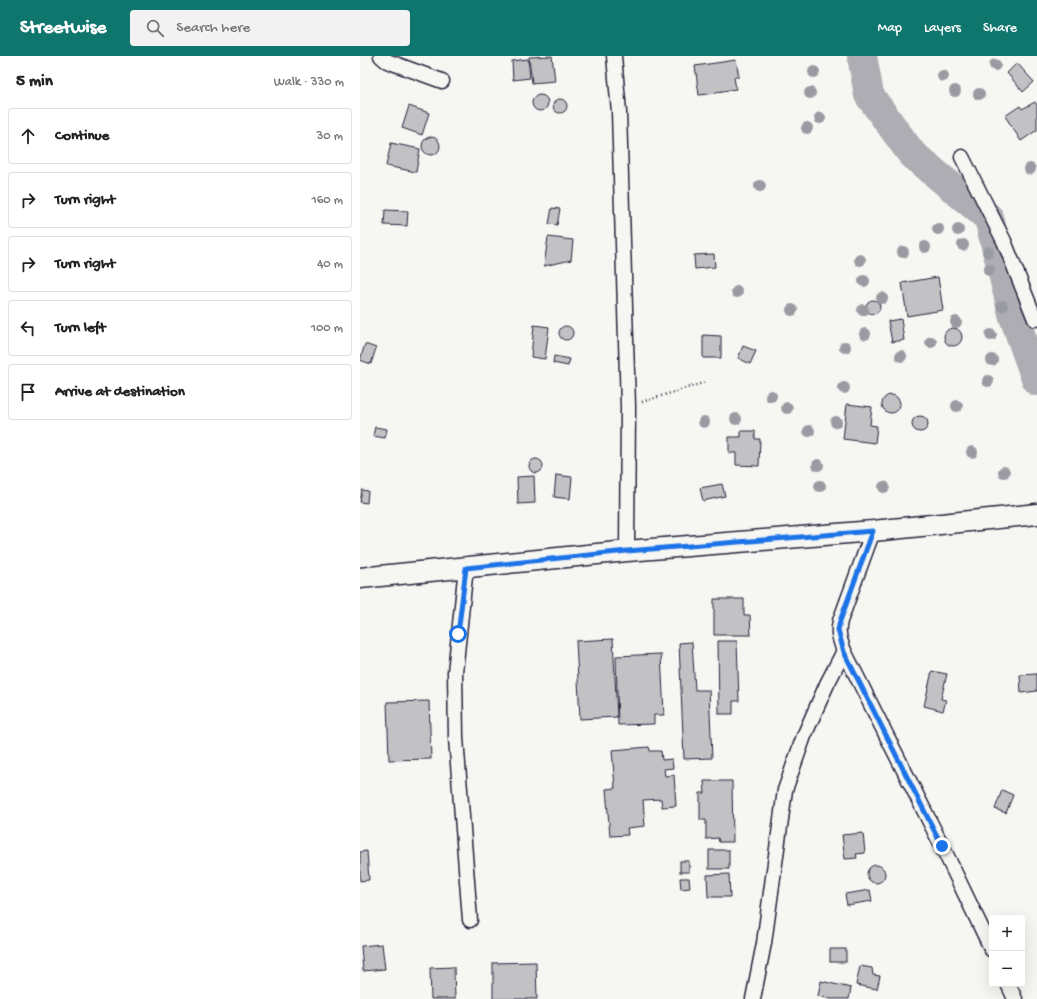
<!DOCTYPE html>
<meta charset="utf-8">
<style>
:root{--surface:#fff;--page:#f2f2f2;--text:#222;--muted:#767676;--line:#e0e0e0;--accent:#0f766e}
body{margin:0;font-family:"Gochi Hand",sans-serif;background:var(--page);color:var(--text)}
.controls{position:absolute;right:12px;bottom:12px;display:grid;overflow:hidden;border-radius:4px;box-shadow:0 4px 16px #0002}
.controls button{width:36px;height:36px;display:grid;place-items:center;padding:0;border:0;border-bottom:1px solid var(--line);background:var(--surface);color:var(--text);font:20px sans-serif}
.stop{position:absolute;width:12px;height:12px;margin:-9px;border:3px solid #1a73e8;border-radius:50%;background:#fff}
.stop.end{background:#1a73e8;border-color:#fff;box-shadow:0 1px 4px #0008}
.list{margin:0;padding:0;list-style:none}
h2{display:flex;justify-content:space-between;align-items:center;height:52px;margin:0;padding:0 16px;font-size:17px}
h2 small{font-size:13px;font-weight:400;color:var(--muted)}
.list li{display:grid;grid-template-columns:26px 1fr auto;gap:12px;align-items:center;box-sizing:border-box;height:56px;margin:0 8px 8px;padding:0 8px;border:1px solid var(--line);border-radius:4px}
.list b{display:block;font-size:15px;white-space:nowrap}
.list em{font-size:13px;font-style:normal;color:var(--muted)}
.icon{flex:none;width:22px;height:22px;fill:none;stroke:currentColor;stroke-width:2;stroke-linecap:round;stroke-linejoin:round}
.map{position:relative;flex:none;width:677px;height:943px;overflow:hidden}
header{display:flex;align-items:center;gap:24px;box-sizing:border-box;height:56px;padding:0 20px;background:var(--accent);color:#fff}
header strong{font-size:19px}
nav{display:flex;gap:22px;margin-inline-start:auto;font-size:14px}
.search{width:280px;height:36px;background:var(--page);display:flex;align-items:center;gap:10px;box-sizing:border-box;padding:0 14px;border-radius:4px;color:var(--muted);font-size:15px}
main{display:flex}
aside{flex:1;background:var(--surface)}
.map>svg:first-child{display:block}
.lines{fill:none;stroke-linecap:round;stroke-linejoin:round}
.river{stroke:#adadb3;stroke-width:30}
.building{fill:#c2c2c4;stroke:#22223b}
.street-casing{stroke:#22223b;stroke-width:17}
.secondary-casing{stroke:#22223b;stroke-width:23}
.path{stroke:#22223b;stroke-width:2.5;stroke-dasharray:1 3;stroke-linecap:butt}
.street{stroke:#f6f6f2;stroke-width:14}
.secondary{stroke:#f6f6f2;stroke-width:20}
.tree{fill:#9a9aa3}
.route{stroke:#1a73e8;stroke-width:5}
</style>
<header>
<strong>Streetwise</strong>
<div class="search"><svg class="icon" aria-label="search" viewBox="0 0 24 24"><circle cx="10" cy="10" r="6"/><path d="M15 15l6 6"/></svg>Search here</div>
<nav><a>Map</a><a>Layers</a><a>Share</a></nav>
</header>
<main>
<aside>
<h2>5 min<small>Walk · 330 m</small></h2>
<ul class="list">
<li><svg class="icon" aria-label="ahead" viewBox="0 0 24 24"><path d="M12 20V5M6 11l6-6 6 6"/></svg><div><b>Continue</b></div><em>30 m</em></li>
<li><svg class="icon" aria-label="right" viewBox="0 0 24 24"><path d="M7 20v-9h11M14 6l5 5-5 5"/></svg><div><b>Turn right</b></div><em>160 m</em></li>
<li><svg class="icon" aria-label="right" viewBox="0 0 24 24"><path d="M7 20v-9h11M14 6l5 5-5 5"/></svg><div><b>Turn right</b></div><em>40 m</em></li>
<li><svg class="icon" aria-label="left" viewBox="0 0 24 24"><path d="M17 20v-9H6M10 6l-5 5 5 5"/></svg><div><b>Turn left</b></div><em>100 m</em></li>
<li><svg class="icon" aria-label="arrive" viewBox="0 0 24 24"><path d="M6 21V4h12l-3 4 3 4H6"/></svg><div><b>Arrive at destination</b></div></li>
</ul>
</aside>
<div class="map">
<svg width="677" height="943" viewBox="0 0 677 943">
<rect width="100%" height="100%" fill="#f6f6f2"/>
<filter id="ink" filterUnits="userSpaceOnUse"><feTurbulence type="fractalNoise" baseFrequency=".025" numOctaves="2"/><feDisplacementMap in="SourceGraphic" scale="8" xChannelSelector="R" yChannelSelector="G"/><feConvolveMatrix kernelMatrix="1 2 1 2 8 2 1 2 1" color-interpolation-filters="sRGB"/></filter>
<g filter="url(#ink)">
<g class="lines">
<path class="river" d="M502 0 509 39 552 98 629 162 654 261 677 325"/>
</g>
<g class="building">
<path d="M192 0 195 25 172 27 169 1Z"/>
<path d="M168 3 170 22 153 24 152 5Z"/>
<path d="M376 4 379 21H374L376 33 356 36 357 37 339 39 335 10Z"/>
<path d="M657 7 674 26 663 36 647 17Z"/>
<circle cx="180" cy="47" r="8"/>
<circle cx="200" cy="50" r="7"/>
<path d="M675 46 677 49V74L661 85 645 60 660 50 662 53Z"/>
<path d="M49 50 69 57 62 79 42 72Z"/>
<circle cx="71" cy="90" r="9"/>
<path d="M31 87 60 93 56 116 26 110Z"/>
<path d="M192 152 200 153 197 169 189 168Z"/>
<path d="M25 154 48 155 47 170 24 169Z"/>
<path d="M188 181 213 184 211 204 184 210Z"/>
<path d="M354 198 355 211 335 213 334 199Z"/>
<path d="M578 221 583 254 547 260 542 227Z"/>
<circle cx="513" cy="251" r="7"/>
<path d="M541 263 544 284 532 286 528 265Z"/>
<path d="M174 269 189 271 185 303 171 301Z"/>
<circle cx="206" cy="277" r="7"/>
<circle cx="593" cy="281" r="9"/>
<path d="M343 279 361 280V302H343Z"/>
<path d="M5 288 16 292 11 308 0 304Z"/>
<path d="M383 290 396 295 390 308 378 302Z"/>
<path d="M194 300 210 303 208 310 193 307Z"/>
<circle cx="531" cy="348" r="9"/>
<path d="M487 348 512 351 510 369 517 370 515 387 483 383Z"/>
<circle cx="560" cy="368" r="8"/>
<path d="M15 371 27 373 25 382 13 380Z"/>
<path d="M381 375H395V383H400L399 410 376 409V397H369V381H381Z"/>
<circle cx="176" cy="410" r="7"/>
<path d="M196 419 212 421 210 443 194 441Z"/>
<path d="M174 420 175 447 158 448 157 421Z"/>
<path d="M362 428 365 440 343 445 340 432Z"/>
<path d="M2 434 8 435 7 447 0 446Z"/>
<path d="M354 543H384V559H390L391 579H354Z"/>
<path d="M253 583 257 661 220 663 216 585Z"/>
<path d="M358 585H377L379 645H373V658H359Z"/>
<path d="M332 586 335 634H349L352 702 324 703 319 587Z"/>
<path d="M301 598 304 659H294V668L258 669 256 600Z"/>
<path d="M572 615 587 618 581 643 586 644 583 655 564 650Z"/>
<path d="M677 618V635L661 637 660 619Z"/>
<path d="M69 645 71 703 29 704 27 646Z"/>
<path d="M289 691 290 695H301L302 704 312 703 313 712 304 713 305 720 314 719 316 750 302 751 301 743 283 744 285 770 267 772 268 779 250 780 246 733 255 732 252 694Z"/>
<path d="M344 725H372L373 786H359L358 782 346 783V764H340V737H345Z"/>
<path d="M642 734 653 739 646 757 635 753Z"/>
<path d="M503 777 505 797 496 798 497 802 485 803 482 779Z"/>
<rect x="349" y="794" width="20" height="19"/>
<path d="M7 795 9 824 0 825V796Z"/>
<rect x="320" y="805" width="9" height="11"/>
<circle cx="516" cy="818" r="9"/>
<path d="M369 818 370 841H348L347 819Z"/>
<path d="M320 822H329L330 832 321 833Z"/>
<path d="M510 834 512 845 487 849 485 838Z"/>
<path d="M22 888 25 913 3 915 1 890Z"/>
<rect x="470" y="893" width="16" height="13"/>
<path d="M176 906 177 943H133V907Z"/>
<path d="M500 910 512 912 513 919 520 920 517 933 496 929Z"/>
<path d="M94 911 95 943H71L70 912Z"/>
<path d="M461 925 491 932 489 943H471L458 940Z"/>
</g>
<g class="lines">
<g class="street-casing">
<g id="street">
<path d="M21 0 27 5 82 25"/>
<path d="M254 0 259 56 268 350 267 495"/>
<path d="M602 101 644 185 675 263"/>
<path d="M513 475 480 565C477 577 480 584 484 595L582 790 632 894"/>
<path d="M106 511 95 616 96 682 110 864"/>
<path d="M648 928 655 943"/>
<path d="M393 943 404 887 425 734 444 680 467 628 484 595"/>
</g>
</g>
<g class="secondary-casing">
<path id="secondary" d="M0 522 267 495 513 475 677 458"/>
</g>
<path class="path" d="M282 346 346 326"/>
<use href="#street" class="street"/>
<use href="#secondary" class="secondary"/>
</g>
<g class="tree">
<circle cx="635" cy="9" r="6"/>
<circle cx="454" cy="16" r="6"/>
<circle cx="583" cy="20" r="6"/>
<circle cx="595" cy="35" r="6"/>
<circle cx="450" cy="37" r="6"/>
<circle cx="619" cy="38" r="6"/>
<circle cx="460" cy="62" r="6"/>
<circle cx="447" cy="72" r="6"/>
<circle cx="670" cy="113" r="6"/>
<circle cx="400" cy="130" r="6"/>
<circle cx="578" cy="173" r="6"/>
<circle cx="598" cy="174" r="6"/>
<circle cx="603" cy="189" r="6"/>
<circle cx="565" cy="191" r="6"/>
<circle cx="543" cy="196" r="6"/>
<circle cx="628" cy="196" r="6"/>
<circle cx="500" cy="204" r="6"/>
<circle cx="629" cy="214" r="6"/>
<circle cx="504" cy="225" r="6"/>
<circle cx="377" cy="236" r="6"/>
<circle cx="522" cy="242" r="6"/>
<circle cx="642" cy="250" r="6"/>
<circle cx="432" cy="254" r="6"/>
<circle cx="503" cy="254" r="6"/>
<circle cx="596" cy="266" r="6"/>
<circle cx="505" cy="278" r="6"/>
<circle cx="631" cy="279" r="6"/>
<circle cx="571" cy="286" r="6"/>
<circle cx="485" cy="291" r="6"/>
<circle cx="541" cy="300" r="6"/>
<circle cx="632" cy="304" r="6"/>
<circle cx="628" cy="325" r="6"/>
<circle cx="484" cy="332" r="6"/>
<circle cx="411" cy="340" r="6"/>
<circle cx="597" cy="350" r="6"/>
<circle cx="427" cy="352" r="6"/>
<circle cx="376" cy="363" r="6"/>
<circle cx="344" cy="366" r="6"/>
<circle cx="476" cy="366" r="6"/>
<circle cx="449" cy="375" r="6"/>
<circle cx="612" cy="396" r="6"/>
<circle cx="458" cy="409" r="6"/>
<circle cx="644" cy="416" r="6"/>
<circle cx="460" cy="430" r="6"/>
<circle cx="524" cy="431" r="6"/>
</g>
</g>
<g class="lines" filter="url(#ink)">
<path class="route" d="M98 578 106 512 267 495 513 475 480 565 478 574 484 596 582 790"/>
</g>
</svg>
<div class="controls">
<button>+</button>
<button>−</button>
</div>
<div class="stop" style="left:98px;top:578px"></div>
<div class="stop end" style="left:582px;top:790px"></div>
</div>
</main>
